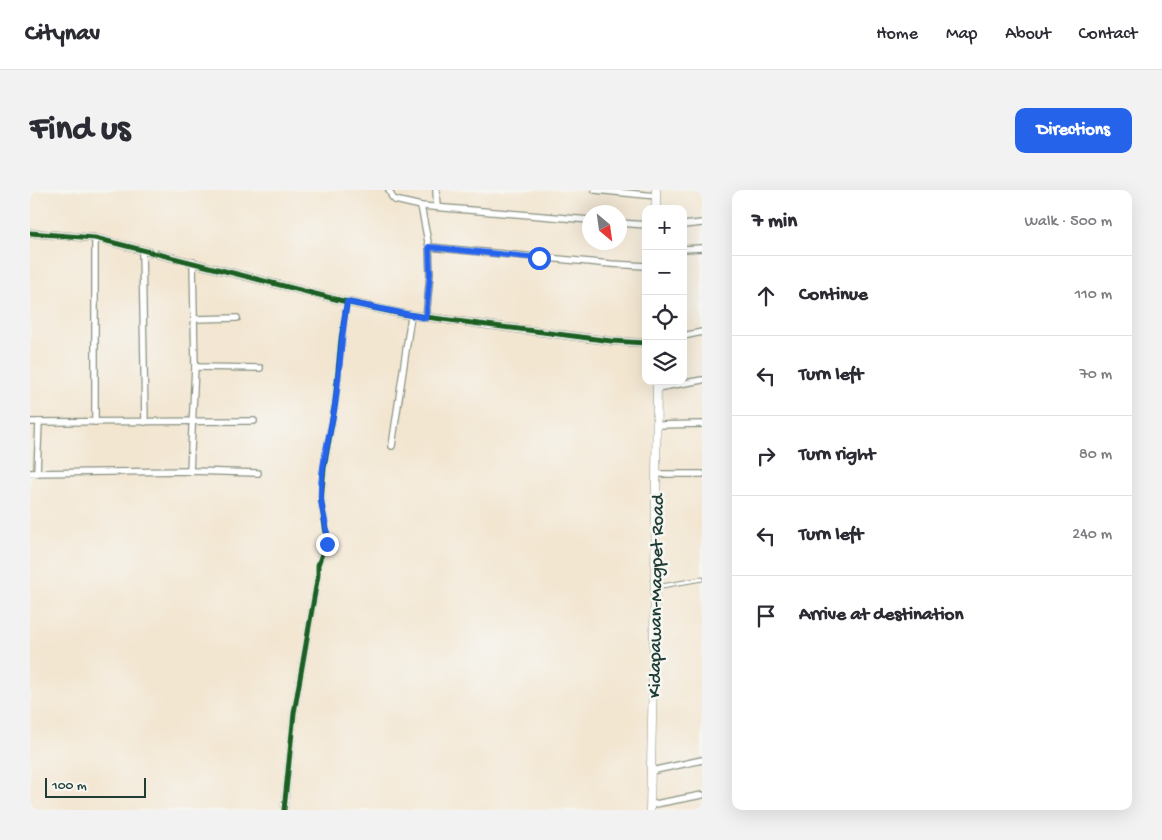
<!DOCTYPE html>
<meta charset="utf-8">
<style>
:root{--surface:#fff;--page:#f2f2f3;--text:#2b2b33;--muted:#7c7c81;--line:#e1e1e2;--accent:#2563eb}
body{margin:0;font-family:"Gochi Hand",sans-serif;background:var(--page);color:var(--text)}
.controls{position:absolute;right:15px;top:15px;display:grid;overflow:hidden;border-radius:10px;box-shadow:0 5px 20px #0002}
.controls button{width:45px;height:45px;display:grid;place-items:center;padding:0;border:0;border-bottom:1px solid var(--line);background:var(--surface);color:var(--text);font:25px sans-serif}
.compass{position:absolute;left:552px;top:15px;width:45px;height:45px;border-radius:50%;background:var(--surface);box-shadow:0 5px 20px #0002;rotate:151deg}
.scale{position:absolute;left:15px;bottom:12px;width:101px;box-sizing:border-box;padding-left:5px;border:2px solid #1f3d34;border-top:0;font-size:14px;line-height:18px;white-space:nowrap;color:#1f3d34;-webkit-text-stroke:4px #f6f6f2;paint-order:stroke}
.stop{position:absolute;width:15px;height:15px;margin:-11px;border:4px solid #2563eb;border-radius:50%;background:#fff}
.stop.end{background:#2563eb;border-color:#fff;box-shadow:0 1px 5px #0008}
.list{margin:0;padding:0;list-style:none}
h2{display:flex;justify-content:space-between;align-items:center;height:65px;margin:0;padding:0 20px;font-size:21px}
h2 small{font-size:16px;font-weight:400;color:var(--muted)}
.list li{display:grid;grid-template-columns:32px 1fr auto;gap:15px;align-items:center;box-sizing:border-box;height:80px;padding:0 20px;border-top:1px solid var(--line)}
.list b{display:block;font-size:19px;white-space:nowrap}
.list em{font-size:16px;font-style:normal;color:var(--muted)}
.icon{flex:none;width:28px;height:28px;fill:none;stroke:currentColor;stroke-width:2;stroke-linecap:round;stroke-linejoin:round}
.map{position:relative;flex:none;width:672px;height:620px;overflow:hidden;border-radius:10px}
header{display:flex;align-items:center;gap:30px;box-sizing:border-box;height:70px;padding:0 25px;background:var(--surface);border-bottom:1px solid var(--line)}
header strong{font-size:24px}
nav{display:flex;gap:28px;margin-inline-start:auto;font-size:18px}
.intro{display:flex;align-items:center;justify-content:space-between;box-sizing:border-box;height:120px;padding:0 30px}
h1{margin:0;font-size:35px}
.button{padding:12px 22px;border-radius:10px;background:var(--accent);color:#fff;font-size:18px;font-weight:700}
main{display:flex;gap:30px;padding:0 30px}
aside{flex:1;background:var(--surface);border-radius:10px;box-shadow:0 5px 20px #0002}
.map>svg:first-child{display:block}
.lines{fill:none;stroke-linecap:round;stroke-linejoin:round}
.service-casing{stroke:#899282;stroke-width:5}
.minor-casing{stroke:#899282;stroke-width:8}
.tertiary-casing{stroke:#899282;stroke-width:9}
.secondary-casing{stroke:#899282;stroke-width:9}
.service{stroke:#fff;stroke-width:3}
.minor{stroke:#fff;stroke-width:5.5}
.tertiary{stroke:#fff;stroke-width:7}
.secondary{stroke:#fff;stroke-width:8}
.cycleway-casing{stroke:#f6f6f2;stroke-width:8}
.cycleway{stroke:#1b5e20;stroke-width:5}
.route{stroke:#2563eb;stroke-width:6}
.labels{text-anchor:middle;stroke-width:5;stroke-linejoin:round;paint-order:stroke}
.street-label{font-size:19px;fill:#1f3d34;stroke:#f6f6f2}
</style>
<header>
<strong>Citynav</strong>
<nav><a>Home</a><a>Map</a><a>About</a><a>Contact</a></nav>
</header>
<div class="intro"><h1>Find us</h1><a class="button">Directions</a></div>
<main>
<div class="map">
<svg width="672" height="620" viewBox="0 0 672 620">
<rect width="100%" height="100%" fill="#f6f6f2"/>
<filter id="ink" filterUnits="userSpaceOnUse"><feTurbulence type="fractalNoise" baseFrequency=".02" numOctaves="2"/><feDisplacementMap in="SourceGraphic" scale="10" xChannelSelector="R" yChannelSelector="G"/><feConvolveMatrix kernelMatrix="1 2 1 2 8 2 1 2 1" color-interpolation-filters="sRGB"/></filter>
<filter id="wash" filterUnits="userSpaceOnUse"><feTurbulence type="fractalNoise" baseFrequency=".0096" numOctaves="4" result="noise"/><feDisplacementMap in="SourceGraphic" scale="20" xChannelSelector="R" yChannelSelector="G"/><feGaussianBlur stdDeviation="1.12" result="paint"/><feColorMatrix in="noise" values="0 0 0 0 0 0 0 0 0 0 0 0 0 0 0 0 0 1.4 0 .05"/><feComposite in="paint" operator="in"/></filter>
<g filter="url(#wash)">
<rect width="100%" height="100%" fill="#f3e6d1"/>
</g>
<g filter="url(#ink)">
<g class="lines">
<g class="service-casing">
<path id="service" d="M626 397 672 389"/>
</g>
<g class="minor-casing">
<g id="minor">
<path d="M359 0 362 7 365 10 391 16 560 30"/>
<path d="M406 0 407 17"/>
<path d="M565 0 626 6"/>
<path d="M391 16 399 57 400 84 396 128"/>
<path d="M590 33 616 35"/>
<path d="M653 35 672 33"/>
<path d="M65 48V232"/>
<path d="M399 57 581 74 616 76"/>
<path d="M653 59 672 58"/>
<path d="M112 60 115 232"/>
<path d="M164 129 207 128"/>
<path d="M653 146 672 142"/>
<path d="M165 177 230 178"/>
<path d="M627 198 672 190"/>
<path d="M0 232 224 231"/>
<path d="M627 235 672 234"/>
<path d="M362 256 381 126"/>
<path d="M160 281 165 177 163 72"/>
<path d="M0 283 160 281 228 283"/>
<path d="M7 283 9 232"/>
<path d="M626 284H672"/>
<path d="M621 581 672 570"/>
<path d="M620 615 672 605"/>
<path d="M254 620 264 523 288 385V375L297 350 291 309 294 278 305 214 311 149 317 112"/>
</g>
</g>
<g class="tertiary-casing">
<path id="tertiary" d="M0 43 65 48 317 112 373 124 581 151 616 153"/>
</g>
<g class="secondary-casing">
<g id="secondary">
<path d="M626 0V19"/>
<path d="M620 620 625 397 627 191"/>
</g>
</g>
<use href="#service" class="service"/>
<use href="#minor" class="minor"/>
<use href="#tertiary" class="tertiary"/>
<use href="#secondary" class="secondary"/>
<g class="cycleway-casing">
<g id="cycleway">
<path d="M0 43 65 48 317 112 373 124 581 151 616 153"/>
<path d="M254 620 264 523 288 385V375L297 350 291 309 294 278 305 214 311 149 317 112"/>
</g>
</g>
<use href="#cycleway" class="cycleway"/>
</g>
</g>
<g class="lines" filter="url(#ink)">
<path class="route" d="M297 354C299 339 292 324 291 309 290 278 300 245 305 215 310 180 311 147 317 112L396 128 400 84 399 57 509 68"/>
</g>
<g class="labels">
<g class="street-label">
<text transform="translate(624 406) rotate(-89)" y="7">Kidapawan-Magpet Road</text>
</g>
</g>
</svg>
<div class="controls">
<button>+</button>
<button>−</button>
<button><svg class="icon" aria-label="locate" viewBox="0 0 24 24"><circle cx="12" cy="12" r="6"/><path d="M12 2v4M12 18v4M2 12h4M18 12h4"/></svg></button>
<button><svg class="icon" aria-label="layers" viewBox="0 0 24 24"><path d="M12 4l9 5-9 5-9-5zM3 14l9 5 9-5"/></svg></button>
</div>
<svg class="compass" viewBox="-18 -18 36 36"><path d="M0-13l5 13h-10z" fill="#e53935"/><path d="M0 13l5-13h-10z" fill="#7c7c81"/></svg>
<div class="scale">100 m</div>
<div class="stop" style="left:509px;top:68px"></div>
<div class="stop end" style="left:297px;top:354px"></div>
</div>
<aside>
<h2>7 min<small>Walk · 500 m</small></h2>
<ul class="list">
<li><svg class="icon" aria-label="ahead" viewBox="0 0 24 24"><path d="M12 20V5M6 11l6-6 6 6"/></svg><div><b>Continue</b></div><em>110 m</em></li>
<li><svg class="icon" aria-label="left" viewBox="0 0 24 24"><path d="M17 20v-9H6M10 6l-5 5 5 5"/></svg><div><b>Turn left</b></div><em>70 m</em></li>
<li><svg class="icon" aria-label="right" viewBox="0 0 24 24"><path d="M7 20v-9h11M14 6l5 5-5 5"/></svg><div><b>Turn right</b></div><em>80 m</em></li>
<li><svg class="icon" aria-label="left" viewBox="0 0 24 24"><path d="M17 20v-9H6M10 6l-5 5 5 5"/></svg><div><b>Turn left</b></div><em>240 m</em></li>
<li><svg class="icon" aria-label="arrive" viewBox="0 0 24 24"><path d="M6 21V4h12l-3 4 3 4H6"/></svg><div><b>Arrive at destination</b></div></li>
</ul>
</aside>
</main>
